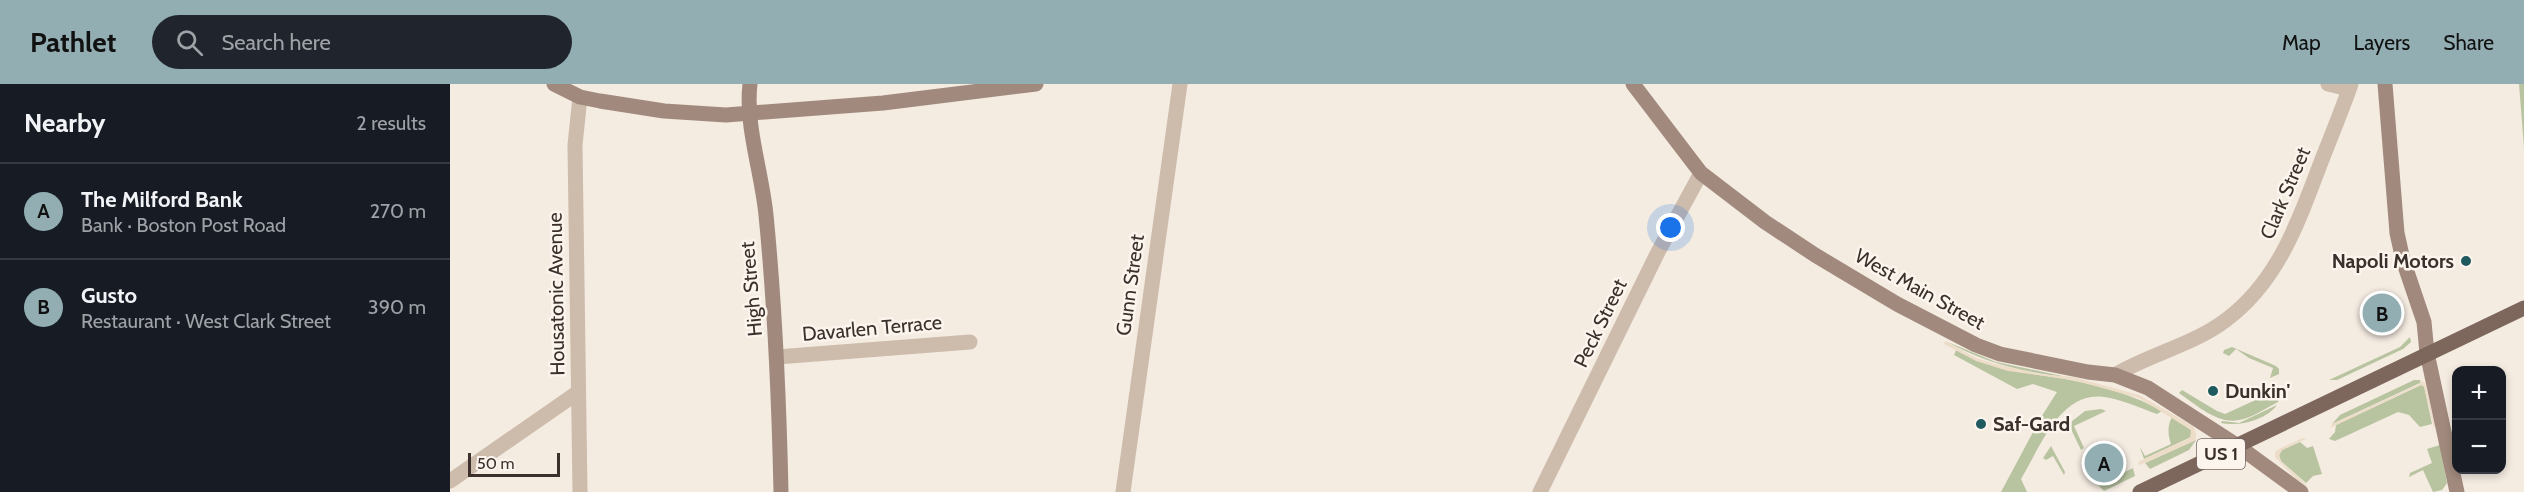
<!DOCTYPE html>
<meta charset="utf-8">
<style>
:root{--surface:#171b24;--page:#20242c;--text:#f1f3f6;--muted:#9ea1a6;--line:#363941;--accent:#92aeb2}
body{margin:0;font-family:Cabin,sans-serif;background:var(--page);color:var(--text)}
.controls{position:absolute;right:18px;bottom:18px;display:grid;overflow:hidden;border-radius:12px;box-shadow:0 3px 9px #0003}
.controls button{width:54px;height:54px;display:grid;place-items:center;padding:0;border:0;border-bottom:2px solid var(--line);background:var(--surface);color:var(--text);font:30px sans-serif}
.scale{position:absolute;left:18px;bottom:15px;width:92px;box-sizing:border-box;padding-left:6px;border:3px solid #3b302b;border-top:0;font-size:16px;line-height:21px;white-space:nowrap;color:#3b302b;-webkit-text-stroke:4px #fbf5ee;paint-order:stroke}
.you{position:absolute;left:1221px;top:144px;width:21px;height:21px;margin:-15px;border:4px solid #fff;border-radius:50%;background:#1a73e8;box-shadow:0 0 0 9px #1a73e833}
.badge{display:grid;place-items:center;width:39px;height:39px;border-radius:50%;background:var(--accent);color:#111;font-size:20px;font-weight:700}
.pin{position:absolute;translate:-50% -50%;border:3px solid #fff;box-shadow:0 2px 6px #0006}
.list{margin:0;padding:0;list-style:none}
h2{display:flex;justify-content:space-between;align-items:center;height:78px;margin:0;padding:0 24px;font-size:26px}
h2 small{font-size:20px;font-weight:400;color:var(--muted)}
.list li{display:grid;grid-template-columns:39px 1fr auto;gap:18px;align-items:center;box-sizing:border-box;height:96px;padding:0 24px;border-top:2px solid var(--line)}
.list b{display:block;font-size:22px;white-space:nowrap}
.list p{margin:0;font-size:20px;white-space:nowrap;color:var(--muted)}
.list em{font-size:20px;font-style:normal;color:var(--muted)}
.icon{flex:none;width:33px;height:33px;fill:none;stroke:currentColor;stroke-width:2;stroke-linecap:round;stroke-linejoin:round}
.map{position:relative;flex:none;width:2074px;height:408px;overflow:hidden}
header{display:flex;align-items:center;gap:36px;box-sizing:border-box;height:84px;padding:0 30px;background:var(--accent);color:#111}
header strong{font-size:28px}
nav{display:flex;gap:33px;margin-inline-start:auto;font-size:21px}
.search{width:420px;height:54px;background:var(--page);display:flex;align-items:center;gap:15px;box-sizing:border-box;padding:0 21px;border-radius:33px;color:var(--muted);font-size:22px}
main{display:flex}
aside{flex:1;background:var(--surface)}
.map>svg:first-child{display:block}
.green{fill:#b8c4a0}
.plaza{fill:#ecdcc8}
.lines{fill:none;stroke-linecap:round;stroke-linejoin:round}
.minor{stroke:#cdbbac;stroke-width:15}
.secondary{stroke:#a18a7d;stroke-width:15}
.primary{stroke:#7d675c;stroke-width:15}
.poi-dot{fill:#1f5a5e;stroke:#fbf5ee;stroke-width:2}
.labels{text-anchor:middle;stroke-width:5;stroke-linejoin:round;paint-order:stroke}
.shield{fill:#fbf5ee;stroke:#756b66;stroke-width:1.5}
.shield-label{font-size:18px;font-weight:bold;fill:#3b302b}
.street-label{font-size:20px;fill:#3b302b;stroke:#fbf5ee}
.poi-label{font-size:20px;font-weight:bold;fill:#3b302b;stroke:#fbf5ee;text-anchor:start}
</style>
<header>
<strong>Pathlet</strong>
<div class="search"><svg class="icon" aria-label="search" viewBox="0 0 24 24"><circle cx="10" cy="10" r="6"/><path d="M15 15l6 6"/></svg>Search here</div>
<nav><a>Map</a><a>Layers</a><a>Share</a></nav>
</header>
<main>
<aside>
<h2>Nearby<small>2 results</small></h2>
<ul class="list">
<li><span class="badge">A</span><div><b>The Milford Bank</b><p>Bank · Boston Post Road</p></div><em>270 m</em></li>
<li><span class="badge">B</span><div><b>Gusto</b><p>Restaurant · West Clark Street</p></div><em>390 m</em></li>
</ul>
</aside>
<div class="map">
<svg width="2074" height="408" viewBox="0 0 2074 408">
<rect width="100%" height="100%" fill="#f4ebe1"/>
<g class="green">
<path d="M2069 0H2074V63Z"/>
<path d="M1960 253 1961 258 1953 265 1887 296H1879L1950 263Z"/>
<path d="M1495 257 1546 278 1617 293C1571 288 1536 279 1495 257Z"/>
<path d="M1782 263 1826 282 1829 285V290L1820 294 1823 284 1799 274 1786 265 1779 272 1773 269 1774 266Z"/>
<path d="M1506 266C1550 290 1580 288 1625 297 1656 303 1685 312 1712 327L1707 330C1690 324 1671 315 1654 313 1610 307 1590 364 1571 395L1577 408H1551L1590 335 1607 308 1583 300 1567 305 1504 271Z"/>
<path d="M1964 296H1970V299L1882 340 1890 331Z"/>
<path d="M1971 301 1974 302 1982 340 1970 343 1959 331 1948 328 1885 357 1879 355 1885 348 1886 341Z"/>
<path d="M1732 306 1767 327 1775 330 1823 308 1829 315 1828 318C1816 324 1802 334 1789 336 1768 341 1745 320 1729 309Z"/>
<path d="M1827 321C1816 336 1789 343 1771 339L1772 337 1789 339Z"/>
<path d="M1651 325 1656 327 1624 342 1634 364 1631 366 1621 345V338L1635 327Z"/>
<path d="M1722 333 1741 346V353L1694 375 1690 363 1695 372 1721 360C1718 351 1717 342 1722 333Z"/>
<path d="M1746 356 1739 366 1700 385 1695 379Z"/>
<path d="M1850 358 1857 364 1863 362 1872 390 1863 392 1856 399 1831 377 1829 371 1832 366Z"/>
<path d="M1990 361 1997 399 1992 406 1983 408 1973 386 1959 393 1960 389 1982 379 1977 365Z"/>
<path d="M1601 362 1615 388 1614 391 1603 372 1596 376 1593 374Z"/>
<path d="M1683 384 1685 392 1654 407 1648 401Z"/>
</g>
<g class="plaza">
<path d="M1495 257 1526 274 1545 280 1589 290 1623 293 1689 311 1743 342 1746 350V356L1690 381 1688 378 1740 354 1741 346 1689 314 1623 296 1558 287 1526 277 1494 260Z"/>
<path d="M1970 296 1975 299 1985 341 1984 344 1974 303 1971 301 1880 344 1882 340 1970 300Z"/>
<path d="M1853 354 1856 355 1832 366 1829 372 1831 377 1858 402 1846 395 1825 373V368L1829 365Z"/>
</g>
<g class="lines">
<g class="minor">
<path d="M1878 0 1899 5"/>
<path d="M327 273 520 258"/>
<path d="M1665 291C1700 270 1743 261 1776 236 1826 199 1847 142 1868 86 1879 57 1891 29 1901 0"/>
<path d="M0 397 127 309"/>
<path d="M130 408 125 61 130 13"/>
<path d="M673 408 730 0"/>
<path d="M1090 408 1208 168 1251 89"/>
</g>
<g class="secondary">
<path d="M104 0 130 13 150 17 214 27 276 31 433 19 586 0"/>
<path d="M300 0C295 41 312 89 316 131 325 223 329 315 331 408"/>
<path d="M1183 0 1251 89 1315 138 1365 171 1447 220 1526 261 1550 270 1638 288 1665 291 1698 304 1788 362 1851 408"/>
<path d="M1935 0 1947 149 1953 176 1974 238 1977 269 2007 408"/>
</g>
<path class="primary" d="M1690 408 2074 224"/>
</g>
<g class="poi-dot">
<circle cx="2016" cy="177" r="6"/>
<circle cx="1763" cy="307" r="6"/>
<circle cx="1531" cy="340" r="6"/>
</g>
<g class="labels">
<rect class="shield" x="1747" y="355" width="48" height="30" rx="4.5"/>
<g class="shield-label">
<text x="1771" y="376">US 1</text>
</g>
<g class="street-label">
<text transform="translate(1835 109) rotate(-67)" y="7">Clark Street</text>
<text transform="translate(680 201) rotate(-82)" y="7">Gunn Street</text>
<text transform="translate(301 205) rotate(-95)" y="7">High Street</text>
<text transform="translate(1470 205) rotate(29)" y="7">West Main Street</text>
<text transform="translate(106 210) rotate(-91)" y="7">Housatonic Avenue</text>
<text transform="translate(1150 239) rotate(-64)" y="7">Peck Street</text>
<text transform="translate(422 244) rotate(-5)" y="7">Davarlen Terrace</text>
</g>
<g class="poi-label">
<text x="2004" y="184" text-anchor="end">Napoli Motors</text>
<text x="1775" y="314">Dunkin'</text>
<text x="1543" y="347">Saf-Gard</text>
</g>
</g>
</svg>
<div class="controls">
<button>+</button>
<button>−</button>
</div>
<div class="scale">50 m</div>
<div class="you"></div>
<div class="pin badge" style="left:1654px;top:379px">A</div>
<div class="pin badge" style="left:1932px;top:229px">B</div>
</div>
</main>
